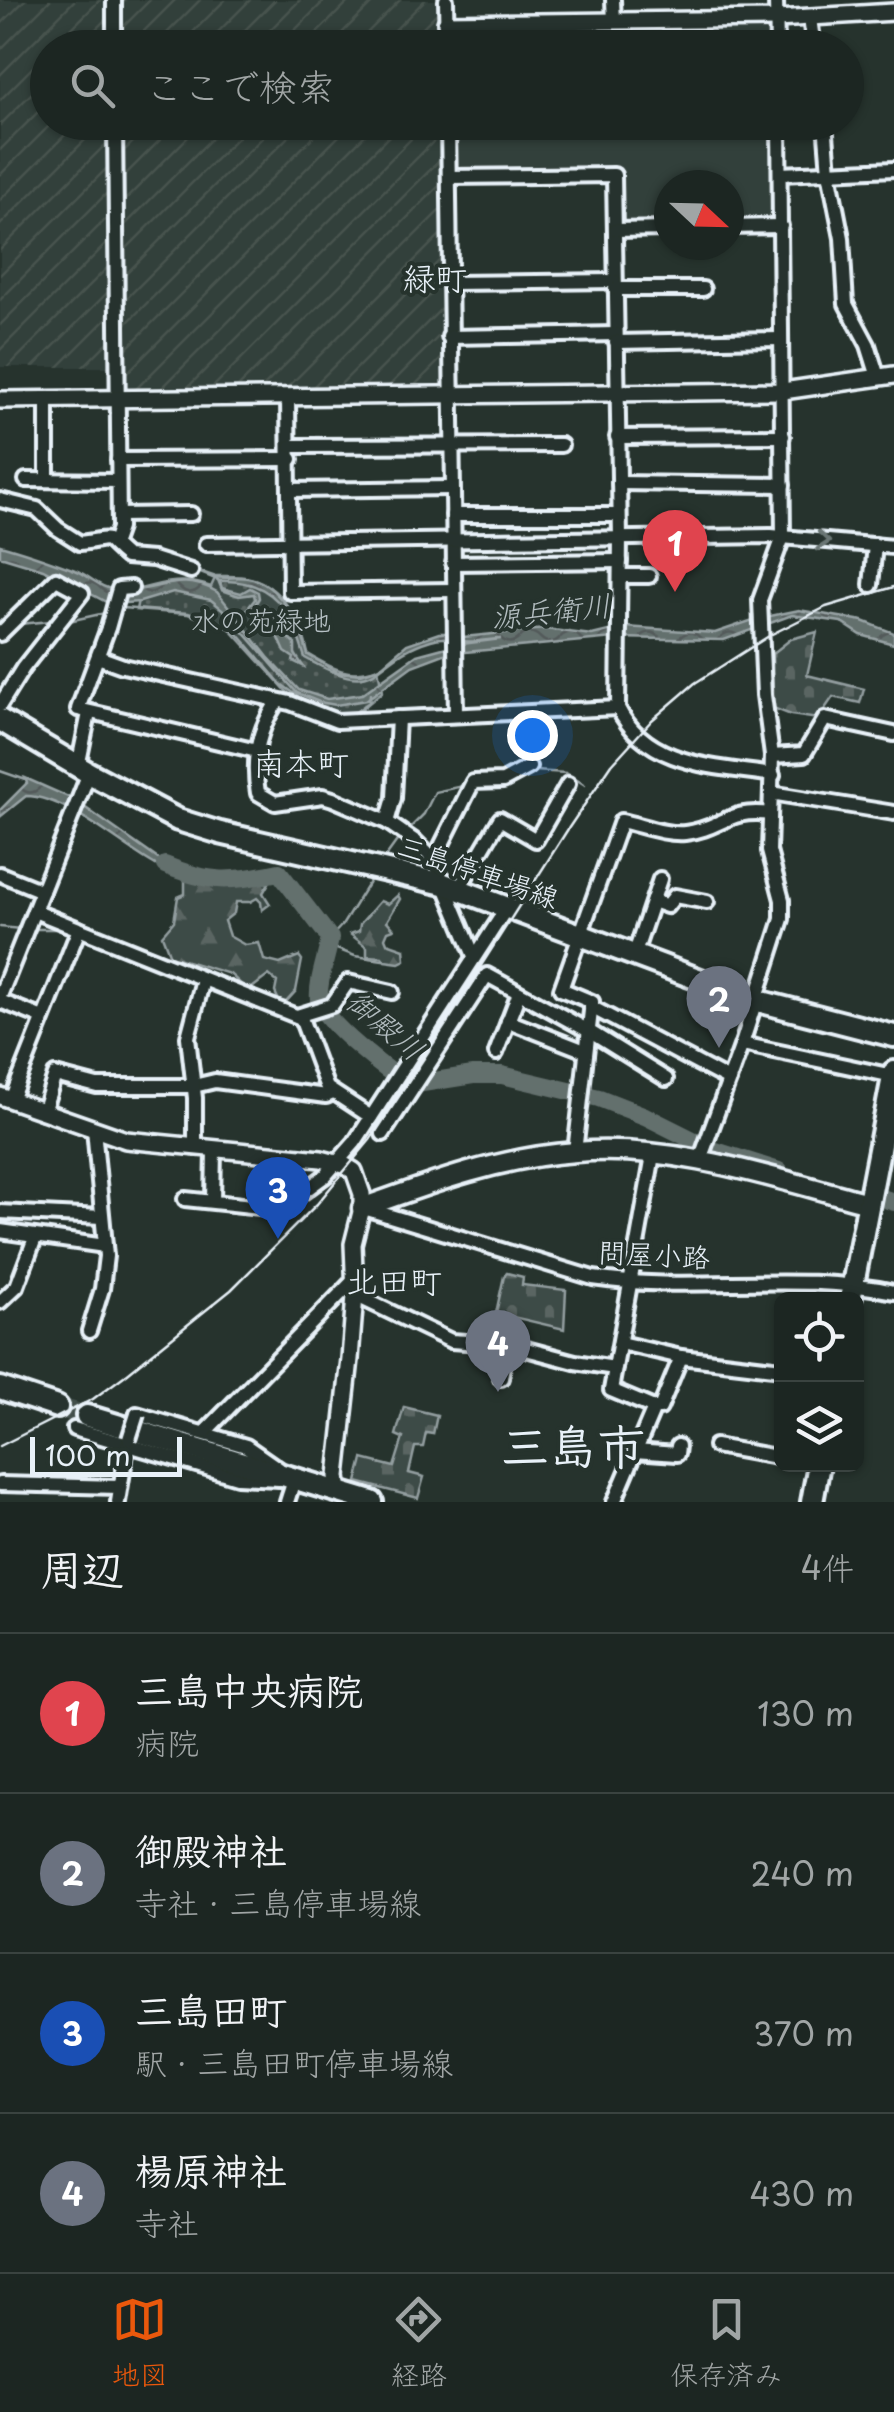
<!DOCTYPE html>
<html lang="ja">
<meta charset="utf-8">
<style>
:root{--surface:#1c2622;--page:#29322f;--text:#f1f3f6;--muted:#a0a5a5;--line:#3a4340;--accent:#ea580c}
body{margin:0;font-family:"Playpen Sans","Klee One",sans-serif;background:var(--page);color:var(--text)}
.controls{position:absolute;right:30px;bottom:30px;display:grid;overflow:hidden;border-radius:15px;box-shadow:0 2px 8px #0004}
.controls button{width:90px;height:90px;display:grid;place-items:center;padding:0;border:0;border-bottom:2px solid var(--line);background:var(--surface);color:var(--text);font:50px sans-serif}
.compass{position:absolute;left:654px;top:170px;width:90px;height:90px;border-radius:50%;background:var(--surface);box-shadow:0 2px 8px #0004;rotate:112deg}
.scale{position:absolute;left:30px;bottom:25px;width:152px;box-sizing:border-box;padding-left:10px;border:5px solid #e8f1f8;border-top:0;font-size:28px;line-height:35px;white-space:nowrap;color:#e8f1f8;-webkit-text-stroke:8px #26332d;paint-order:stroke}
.you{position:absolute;left:532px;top:735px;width:35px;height:35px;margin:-25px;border:8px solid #fff;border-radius:50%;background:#1a73e8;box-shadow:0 0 0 15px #1a73e833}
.badge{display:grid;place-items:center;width:65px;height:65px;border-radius:50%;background:var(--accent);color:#fff;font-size:32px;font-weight:700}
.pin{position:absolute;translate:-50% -82px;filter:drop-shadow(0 2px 5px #0008)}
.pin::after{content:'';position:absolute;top:52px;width:35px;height:30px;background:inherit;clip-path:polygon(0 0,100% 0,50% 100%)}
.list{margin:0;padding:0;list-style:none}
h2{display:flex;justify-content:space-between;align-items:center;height:130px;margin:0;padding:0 40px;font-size:42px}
h2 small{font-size:32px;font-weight:400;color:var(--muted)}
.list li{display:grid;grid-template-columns:65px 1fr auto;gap:30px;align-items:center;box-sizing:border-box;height:160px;padding:0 40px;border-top:2px solid var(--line)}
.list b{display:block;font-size:38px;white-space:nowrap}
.list p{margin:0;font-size:32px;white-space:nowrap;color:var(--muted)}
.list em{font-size:32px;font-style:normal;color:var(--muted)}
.icon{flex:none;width:55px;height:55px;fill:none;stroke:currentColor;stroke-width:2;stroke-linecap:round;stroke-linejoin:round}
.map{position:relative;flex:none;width:894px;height:1502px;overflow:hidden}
.search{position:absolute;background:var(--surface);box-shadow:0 2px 8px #0004;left:30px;right:30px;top:30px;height:110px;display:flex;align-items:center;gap:25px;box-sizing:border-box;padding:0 35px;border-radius:55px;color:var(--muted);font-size:38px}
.sheet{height:770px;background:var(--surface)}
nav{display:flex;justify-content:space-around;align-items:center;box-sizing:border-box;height:140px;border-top:2px solid var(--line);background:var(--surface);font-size:28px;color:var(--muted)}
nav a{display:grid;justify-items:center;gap:5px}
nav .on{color:var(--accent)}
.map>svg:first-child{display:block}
.built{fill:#333f3a}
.industrial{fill:url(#industrial-furrows)}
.grass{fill:url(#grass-dots);stroke:#939ea0;stroke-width:2.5}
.forest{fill:url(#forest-firs);stroke:#939ea0;stroke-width:2.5}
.cemetery{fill:url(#cemetery-stones);stroke:#939ea0;stroke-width:2.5}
.water{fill:url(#water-waves);stroke:#98a3a5;stroke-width:2.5}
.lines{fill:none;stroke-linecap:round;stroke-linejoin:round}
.stream{stroke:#98a3a5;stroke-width:2.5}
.river{stroke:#636f6d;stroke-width:18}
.primary-tunnel{stroke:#43504b;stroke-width:20;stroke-dasharray:20 10;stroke-linecap:butt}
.minor-casing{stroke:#e8f1f8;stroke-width:20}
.tertiary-casing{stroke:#e8f1f8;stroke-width:22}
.secondary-casing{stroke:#e8f1f8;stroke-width:25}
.primary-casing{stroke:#e8f1f8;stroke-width:28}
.minor{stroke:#26332d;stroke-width:12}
.tertiary{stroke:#26332d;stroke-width:15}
.secondary{stroke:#26332d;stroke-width:18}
.primary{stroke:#26332d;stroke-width:20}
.rail{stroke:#e8f1f8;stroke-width:2.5}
.minor-bridge-casing{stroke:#e8f1f8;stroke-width:20;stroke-linecap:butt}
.minor-bridge{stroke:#26332d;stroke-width:12}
.oneway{stroke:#6a7674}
.labels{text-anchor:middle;stroke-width:8;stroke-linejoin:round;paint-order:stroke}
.park-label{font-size:28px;fill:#b5bfc3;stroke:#26332d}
.street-label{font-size:28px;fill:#e8f1f8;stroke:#26332d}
.water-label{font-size:30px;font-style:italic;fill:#b3bdc0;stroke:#26332d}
.quarter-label{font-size:32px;fill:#e8f1f8;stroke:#26332d}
.town-label{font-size:48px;font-weight:bold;fill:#e8f1f8;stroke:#26332d}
</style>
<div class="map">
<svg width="894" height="1502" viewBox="0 0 894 1502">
<defs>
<pattern id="industrial-furrows" width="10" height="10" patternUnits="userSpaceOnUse" patternTransform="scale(2.5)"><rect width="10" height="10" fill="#333f3a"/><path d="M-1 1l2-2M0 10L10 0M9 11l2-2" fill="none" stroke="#47524e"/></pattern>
<pattern id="grass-dots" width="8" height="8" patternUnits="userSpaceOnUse" patternTransform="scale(2.5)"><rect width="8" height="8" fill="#3e4b47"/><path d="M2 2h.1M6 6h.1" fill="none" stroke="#5a6562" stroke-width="1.8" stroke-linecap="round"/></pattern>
<pattern id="forest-firs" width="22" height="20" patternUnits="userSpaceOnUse" patternTransform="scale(2.5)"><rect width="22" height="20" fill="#3e4b47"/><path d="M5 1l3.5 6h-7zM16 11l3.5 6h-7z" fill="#5a6562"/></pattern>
<pattern id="cemetery-stones" width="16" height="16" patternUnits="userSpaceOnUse" patternTransform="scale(2.5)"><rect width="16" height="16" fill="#3e4b47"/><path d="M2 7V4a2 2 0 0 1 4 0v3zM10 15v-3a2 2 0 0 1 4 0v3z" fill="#5a6562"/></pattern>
<pattern id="water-waves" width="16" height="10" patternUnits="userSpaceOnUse" patternTransform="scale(2.5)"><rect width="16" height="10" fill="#636f6d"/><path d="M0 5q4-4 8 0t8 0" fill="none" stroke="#535a5a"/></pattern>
</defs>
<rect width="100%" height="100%" fill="#26332d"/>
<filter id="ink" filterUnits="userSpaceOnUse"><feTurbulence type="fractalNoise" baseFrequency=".01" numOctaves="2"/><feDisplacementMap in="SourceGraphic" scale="20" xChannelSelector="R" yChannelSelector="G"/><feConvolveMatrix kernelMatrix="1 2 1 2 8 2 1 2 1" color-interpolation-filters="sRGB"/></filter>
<g filter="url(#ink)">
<g class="built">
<path d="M771 29V47L452 48 451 33Z"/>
<path d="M453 123H773L775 223H729V185H669V224L619 225 617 171 454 173Z"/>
</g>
<g class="industrial">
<path d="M0 0H111V47L48 48V122L112 123V367H0Z"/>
<path d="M116 0H441L442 47H117Z"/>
<path d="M117 123H442L444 388 121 392Z"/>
</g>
<path class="grass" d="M216 576C227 576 239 575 250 578 281 585 303 625 308 654 331 668 350 679 378 668L382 692 357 713 332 717 290 695 229 628 188 614 136 610 140 589C165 582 186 577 211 587Z"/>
<g class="forest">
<path d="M192 879C219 889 247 875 269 883L263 893 270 904 262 910 261 902 257 898 250 902H236L234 913 224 921 229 936 245 945 259 943 264 960 280 964 299 956 302 960 296 991 286 1002 279 1001 275 992 277 982 269 975 252 988H245L230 974 170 956 162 935 174 921 178 897 185 894V880Z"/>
<path d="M398 895 400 899 387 921 394 929 388 931 385 938 387 943 404 949 405 960 399 963 385 961 382 957 367 956V947L350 934 359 931 360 924 380 901 388 904Z"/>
</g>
<g class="cemetery">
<path d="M817 632 807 675 864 689 860 703 833 697 818 719 791 715 773 708 772 654 791 639Z"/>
<path d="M507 1273 523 1277 522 1285 566 1290 564 1329 496 1313 504 1276Z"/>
<path d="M404 1407 437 1415 433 1434 426 1433 423 1447H415L409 1473 424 1477 418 1498 357 1482 363 1459 394 1467 403 1438 396 1435Z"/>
</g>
<g class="water">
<path d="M0 545C26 552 51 561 75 570 89 575 100 589 117 590 156 594 179 570 217 592L268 657 299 690 327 699 362 694 417 655 454 645 501 639C489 639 474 643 462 641 450 639 444 636 431 640 367 659 384 703 305 658 291 612 275 579 220 581L222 588 241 593 250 588 258 592 259 598 252 610 265 622 271 615 280 618 282 628 290 633 289 638 295 644V654L303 666 293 661 294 658 285 652 278 636H269L264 624 247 609 255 599 254 594 239 596 222 590 218 580 171 561C187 564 201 573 216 577 226 579 238 576 248 578 281 583 301 628 308 655L338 672 361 674 379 668 407 644 439 633H455L463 637 545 629 592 635 625 627 715 633 756 619 799 610 863 621 894 633V644L861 635 841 622 792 615 724 640 614 638 444 654 412 666 366 700 336 705 319 702 297 693 227 613 211 600 173 592 140 602 110 604 43 569 0 556Z"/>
<path d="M25 778 73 799 161 861 187 869 184 877C174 873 163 870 154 864 118 844 68 797 26 796L0 817V810L27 783Z"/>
</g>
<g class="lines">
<g class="stream">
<path d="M122 608 188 613 232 627 281 684 309 704"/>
<path d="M69 621 105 613"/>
<path d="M19 624 51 621"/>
<path d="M334 715 354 713 369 702 370 694"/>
<path d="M0 771 26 780"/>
<path d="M535 771 566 773 585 785"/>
<path d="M411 827 424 814 435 792 467 785"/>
<path d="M386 856 399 838"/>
<path d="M0 927 21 929"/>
<path d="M34 929H57"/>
<path d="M330 938 343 924 371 879"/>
<path d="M329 946 355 956 383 960"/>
</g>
<g class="river">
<path d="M165 865C211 884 232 882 279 872L330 938C327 957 317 981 319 1000 321 1021 391 1074 410 1085L473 1075H502L599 1098 645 1116 713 1150 779 1171"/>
<path d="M882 1198 894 1202"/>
</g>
<path class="primary-tunnel" d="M57 1407 87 1416"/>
<g class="minor-casing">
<g id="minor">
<path d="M114 0V48"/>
<path d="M446 0 447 48"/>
<path d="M613 0 614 21"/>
<path d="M776 0 777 48"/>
<path d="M810 18 814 48"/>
<path d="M448 122 456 715"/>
<path d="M825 122 829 172 842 238 846 304 868 345 878 377"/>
<path d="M780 174 894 169"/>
<path d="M449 177 614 175 620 538 618 708C647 767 716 766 773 775"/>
<path d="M729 227 781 226"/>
<path d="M615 230 669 229"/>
<path d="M449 283 615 281"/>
<path d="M615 289H703"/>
<path d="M449 337 616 334"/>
<path d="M616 342 781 339"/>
<path d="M288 396 290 592 453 590"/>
<path d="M47 400V479"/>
<path d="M617 437 783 436"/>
<path d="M291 446 561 445"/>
<path d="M118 460 291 459"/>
<path d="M26 480 118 481"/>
<path d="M619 483 783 485"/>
<path d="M291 490 452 488"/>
<path d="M0 500 37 509 58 529 80 543C116 539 98 533 126 557L153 559 191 571"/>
<path d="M119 515 191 514"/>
<path d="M453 515H619"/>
<path d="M114 542 119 528 115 122"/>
<path d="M206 544 771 536 894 547"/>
<path d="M453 563 620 561"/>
<path d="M620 576H649"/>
<path d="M871 585 875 545"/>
<path d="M131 588 119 589 108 628 78 709 257 751"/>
<path d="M0 634 56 579 82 593 23 668 0 705"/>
<path d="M98 657 123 666 290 703 337 721 618 708"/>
<path d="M278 701C258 729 252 759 258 793L275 803 323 796 333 799 387 822 416 842 434 860 474 956"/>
<path d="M772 756 804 754 825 719 894 734"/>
<path d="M78 767 89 713"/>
<path d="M771 793 894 813"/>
<path d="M387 822 394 798 398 718"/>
<path d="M434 860 473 782 503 781 529 767"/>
<path d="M0 874 42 891"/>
<path d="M458 890 500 819 536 840 568 784"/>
<path d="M653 901 667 906 675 896 707 902"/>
<path d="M34 911 301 1018 327 1088 371 1117"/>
<path d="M634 956 660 879"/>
<path d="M0 996 89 773"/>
<path d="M0 1001 43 1018"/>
<path d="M591 1007 729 1080"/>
<path d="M297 1016 332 1005 348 982 392 992"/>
<path d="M508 1021 585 1051"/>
<path d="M742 1044 893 1076"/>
<path d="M496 1053 519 993"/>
<path d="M11 1100 79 929"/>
<path d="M43 1112 55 1075 97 1086H194L215 1081 326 1096 333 1093"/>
<path d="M383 1134 487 975 587 1030 666 1079"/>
<path d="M195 1148V1098L188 1037 203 980"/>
<path d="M575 1152 592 1002 561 989 621 821C641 825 665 835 685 833 721 829 728 808 770 814"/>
<path d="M700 1160 742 1044 782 919V900L769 851 772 756 764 695 760 600 783 537 779 122"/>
<path d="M185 1199 280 1209 325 1176 355 1142 506 909"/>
<path d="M213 1201 214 1150"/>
<path d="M364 1208 593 1278C693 1293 795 1271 894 1292"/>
<path d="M0 1212 102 1217"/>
<path d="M0 1231 105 1246"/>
<path d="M355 1295 451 1341 511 1345 575 1362 615 1368 653 1155"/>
<path d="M0 1302 17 1286 35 1238"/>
<path d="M89 1331 102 1289 106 1256 94 1129"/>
<path d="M620 1343 681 1357 782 1369"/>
<path d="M615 1368 611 1390 654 1408"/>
<path d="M501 1378 506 1345"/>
<path d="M137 1414 246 1446 279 1469"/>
<path d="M74 1429 237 1477 279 1479"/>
<path d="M204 1433 353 1281"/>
<path d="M715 1446 782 1458"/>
<path d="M634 1451 677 1454 678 1446"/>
<path d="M0 1484 119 1487"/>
<path d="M118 1502 128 1441"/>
<path d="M287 1502 294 1480"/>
<path d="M614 1502 654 1408H660L681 1357"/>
</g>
</g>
<g class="tertiary-casing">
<g id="tertiary">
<path d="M446 23 777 19 894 12"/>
<path d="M0 400 783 391 894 375"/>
<path d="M0 1096 126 1140 321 1159 344 1165 354 1171 362 1194V1208L353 1244 355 1295 350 1359 337 1476 339 1493"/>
</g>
</g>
<g class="secondary-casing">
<path id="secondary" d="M362 1208C431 1183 502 1157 576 1152 675 1144 773 1178 868 1203"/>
</g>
<g class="primary-casing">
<g id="primary">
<path d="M0 720 89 773 178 820 220 833 444 884 754 1000 894 1036"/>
<path d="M850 1300 894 1072"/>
<path d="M0 1388 57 1407"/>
<path d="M87 1416 372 1502"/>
<path d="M812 1502 819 1464"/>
</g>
</g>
<use href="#minor" class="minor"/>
<use href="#tertiary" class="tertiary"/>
<use href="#secondary" class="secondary"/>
<use href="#primary" class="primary"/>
<path class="rail" d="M0 1446 93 1399 124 1376 231 1290 317 1204 370 1140 568 829 612 764 652 720 695 683 772 634 826 607 894 587"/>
<g class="minor-bridge-casing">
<path id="minor-bridge" d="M129 1439 137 1414"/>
</g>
<use href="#minor-bridge" class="minor-bridge"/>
</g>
<defs><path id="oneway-chevron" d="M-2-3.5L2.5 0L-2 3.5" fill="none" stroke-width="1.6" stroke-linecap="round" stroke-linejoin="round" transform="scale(2.5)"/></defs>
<use class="oneway" href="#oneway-chevron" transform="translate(823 541) rotate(5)"/>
</g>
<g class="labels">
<g class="park-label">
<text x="261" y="631">水の苑緑地</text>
</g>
<g class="street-label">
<text transform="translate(478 872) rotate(19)" y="10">三島停車場線</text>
<text transform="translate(654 1255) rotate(3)" y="10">問屋小路</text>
</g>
<g class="water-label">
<text transform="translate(551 612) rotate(-6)" y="10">源兵衛川</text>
<text transform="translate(385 1026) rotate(40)" y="10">御殿川</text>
</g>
<g class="quarter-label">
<text x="435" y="290">緑町</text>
<text x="301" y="775">南本町</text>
<text x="394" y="1293">北田町</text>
</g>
<g class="town-label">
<text x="573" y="1464">三島市</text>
</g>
</g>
</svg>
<div class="controls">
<button><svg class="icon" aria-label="locate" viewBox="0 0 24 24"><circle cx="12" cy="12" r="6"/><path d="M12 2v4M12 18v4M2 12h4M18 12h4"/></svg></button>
<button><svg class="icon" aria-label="layers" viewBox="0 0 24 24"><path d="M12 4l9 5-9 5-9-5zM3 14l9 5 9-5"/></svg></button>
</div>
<svg class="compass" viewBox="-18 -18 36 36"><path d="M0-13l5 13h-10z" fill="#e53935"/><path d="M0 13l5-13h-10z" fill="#a0a5a5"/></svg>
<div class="scale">100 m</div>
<div class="you"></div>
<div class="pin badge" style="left:675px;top:592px;background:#e0444e">1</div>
<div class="pin badge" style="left:719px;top:1048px;background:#6b7280">2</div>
<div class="pin badge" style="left:278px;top:1239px;background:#1a4fb4">3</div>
<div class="pin badge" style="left:498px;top:1392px;background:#6b7280">4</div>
<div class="search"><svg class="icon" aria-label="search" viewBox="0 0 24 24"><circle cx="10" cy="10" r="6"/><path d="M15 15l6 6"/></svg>ここで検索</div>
</div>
<section class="sheet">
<h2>周辺<small>4件</small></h2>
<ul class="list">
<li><span class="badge" style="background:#e0444e">1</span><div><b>三島中央病院</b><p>病院</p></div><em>130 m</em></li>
<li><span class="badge" style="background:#6b7280">2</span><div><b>御殿神社</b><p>寺社 · 三島停車場線</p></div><em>240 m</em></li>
<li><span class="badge" style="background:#1a4fb4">3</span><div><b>三島田町</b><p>駅 · 三島田町停車場線</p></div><em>370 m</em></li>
<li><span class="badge" style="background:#6b7280">4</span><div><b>楊原神社</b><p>寺社</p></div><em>430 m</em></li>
</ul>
</section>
<nav>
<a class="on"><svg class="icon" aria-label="map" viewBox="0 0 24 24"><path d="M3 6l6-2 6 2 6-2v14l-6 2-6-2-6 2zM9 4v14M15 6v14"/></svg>地図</a>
<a><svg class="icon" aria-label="directions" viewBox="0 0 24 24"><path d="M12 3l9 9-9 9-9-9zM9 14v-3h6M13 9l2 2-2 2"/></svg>経路</a>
<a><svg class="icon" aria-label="saved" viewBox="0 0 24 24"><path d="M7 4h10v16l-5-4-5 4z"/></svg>保存済み</a>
</nav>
